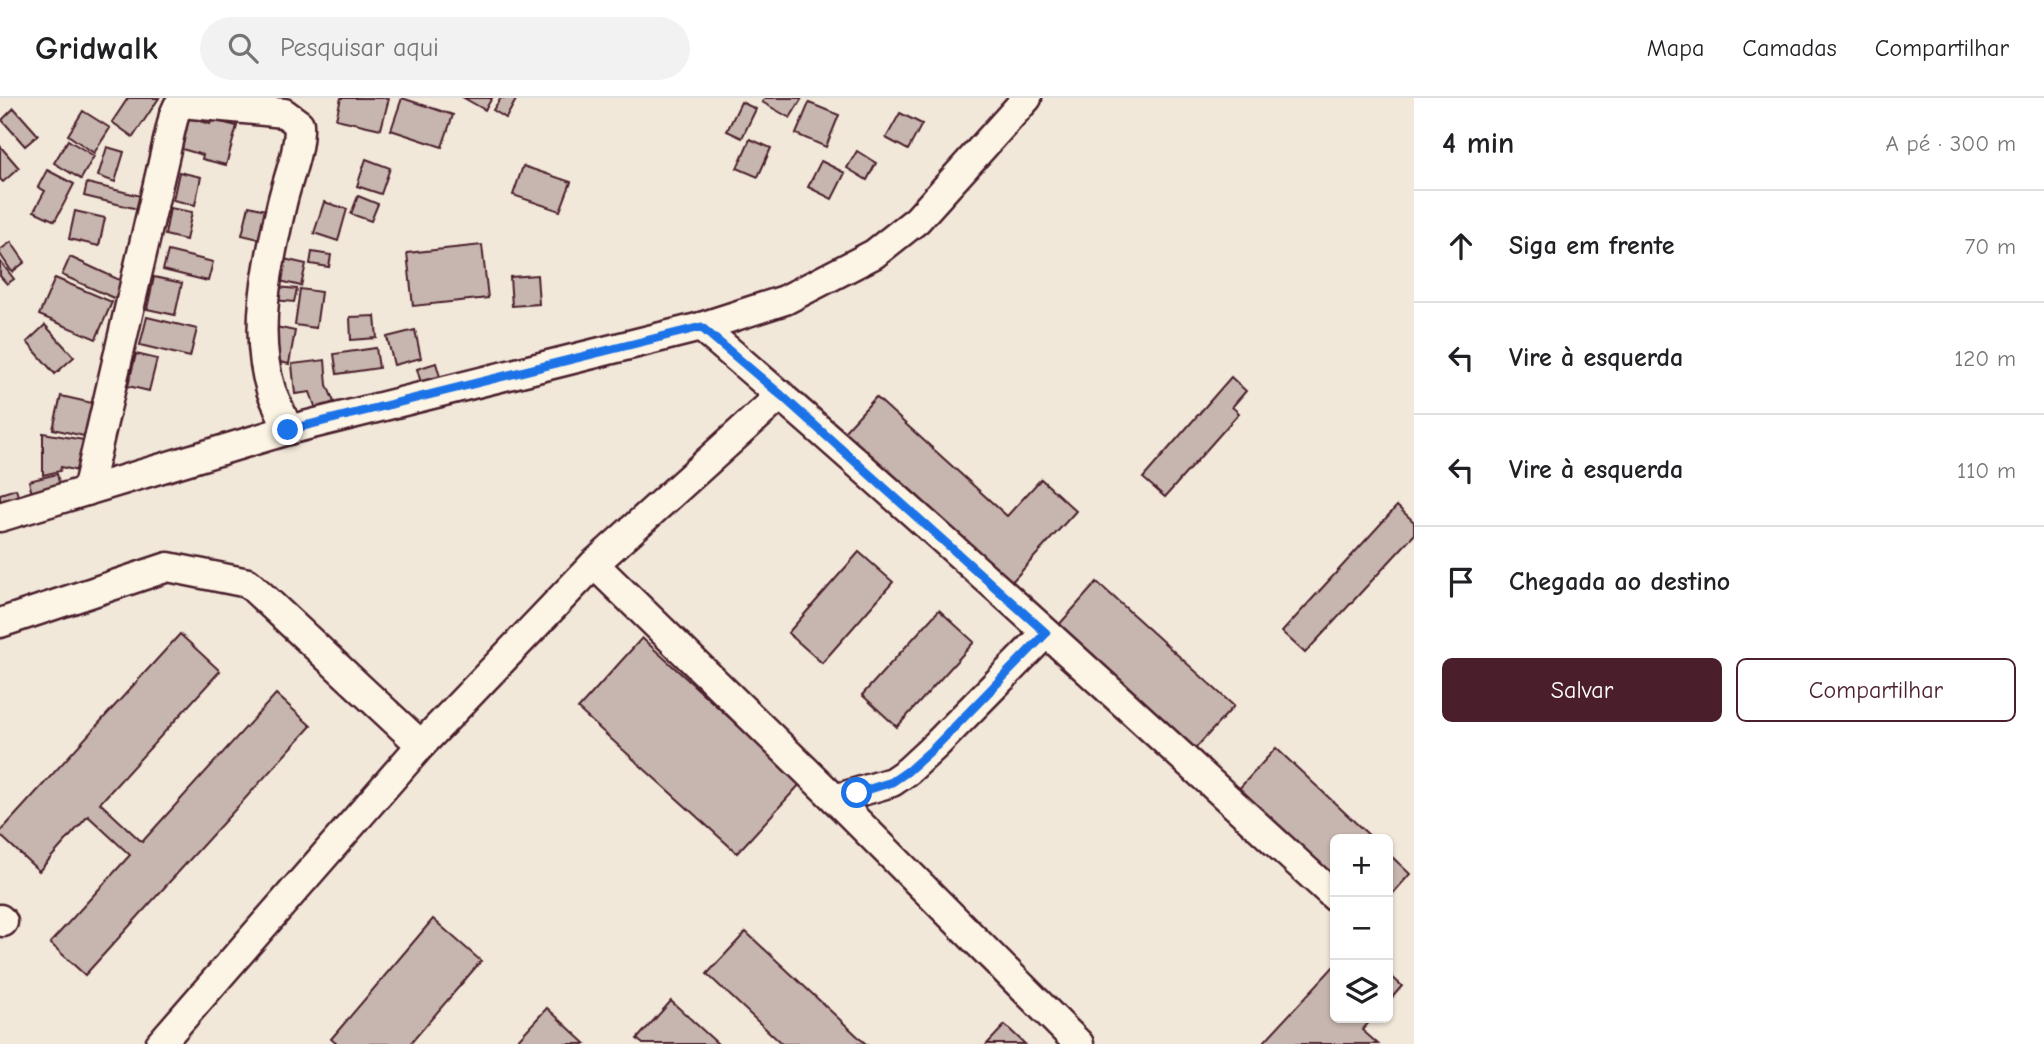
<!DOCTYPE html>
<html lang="pt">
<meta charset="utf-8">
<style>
:root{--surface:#fff;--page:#f2f2f2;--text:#202124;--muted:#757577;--line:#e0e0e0;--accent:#4a1f2b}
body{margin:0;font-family:"Comic Neue",sans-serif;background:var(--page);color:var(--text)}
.controls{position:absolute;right:21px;bottom:21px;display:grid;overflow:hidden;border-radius:10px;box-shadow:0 2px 5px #0004}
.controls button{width:63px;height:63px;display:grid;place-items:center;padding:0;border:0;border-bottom:2px solid var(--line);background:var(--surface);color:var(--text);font:35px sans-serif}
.stop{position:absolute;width:21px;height:21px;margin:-16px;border:5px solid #1a73e8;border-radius:50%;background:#fff}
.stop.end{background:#1a73e8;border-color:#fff;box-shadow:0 2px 7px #0008}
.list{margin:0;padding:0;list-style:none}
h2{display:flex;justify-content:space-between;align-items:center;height:91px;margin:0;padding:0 28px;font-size:30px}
h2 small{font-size:23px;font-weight:400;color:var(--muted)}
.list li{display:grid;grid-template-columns:46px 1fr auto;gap:21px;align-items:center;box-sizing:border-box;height:112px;padding:0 28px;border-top:2px solid var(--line)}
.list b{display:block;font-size:26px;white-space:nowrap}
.list em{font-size:23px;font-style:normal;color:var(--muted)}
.actions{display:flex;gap:14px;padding:21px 28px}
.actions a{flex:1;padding:16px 0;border:2px solid var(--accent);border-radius:10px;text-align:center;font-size:24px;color:var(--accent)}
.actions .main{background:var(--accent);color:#fff}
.icon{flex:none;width:38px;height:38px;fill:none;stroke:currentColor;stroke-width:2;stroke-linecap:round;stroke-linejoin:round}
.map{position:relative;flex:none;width:1414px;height:946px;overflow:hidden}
header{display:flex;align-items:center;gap:42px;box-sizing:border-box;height:98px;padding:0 35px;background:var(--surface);border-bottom:2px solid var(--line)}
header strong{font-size:33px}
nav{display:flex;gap:38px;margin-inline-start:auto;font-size:24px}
.search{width:490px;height:63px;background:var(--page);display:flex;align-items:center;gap:18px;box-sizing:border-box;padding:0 24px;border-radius:38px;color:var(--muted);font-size:26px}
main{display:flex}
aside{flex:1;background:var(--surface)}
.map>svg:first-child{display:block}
.building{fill:#c7b6af;stroke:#4a1f2b;stroke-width:2}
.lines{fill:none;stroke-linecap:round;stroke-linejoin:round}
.street-casing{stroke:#4a1f2b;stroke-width:33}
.street{stroke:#fcf5e5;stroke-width:28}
.route{stroke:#1a73e8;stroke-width:9}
</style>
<header>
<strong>Gridwalk</strong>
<div class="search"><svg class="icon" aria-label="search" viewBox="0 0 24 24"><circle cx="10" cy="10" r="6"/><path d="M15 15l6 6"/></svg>Pesquisar aqui</div>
<nav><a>Mapa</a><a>Camadas</a><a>Compartilhar</a></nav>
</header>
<main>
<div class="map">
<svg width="1414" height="946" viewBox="0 0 1414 946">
<rect width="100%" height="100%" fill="#f1e8da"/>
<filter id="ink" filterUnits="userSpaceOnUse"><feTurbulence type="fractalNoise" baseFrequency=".0143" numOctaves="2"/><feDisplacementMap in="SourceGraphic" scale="14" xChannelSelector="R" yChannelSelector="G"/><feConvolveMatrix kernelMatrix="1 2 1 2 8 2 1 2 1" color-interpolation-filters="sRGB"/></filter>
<g filter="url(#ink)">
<g class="building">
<path d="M128 0H159L133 39 112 24Z"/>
<path d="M341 0H389L381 31 336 21Z"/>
<path d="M402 0 453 17 442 49 391 32Z"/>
<path d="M464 0H492L485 12Z"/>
<path d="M501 0H517L506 20 493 12Z"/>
<path d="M765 0H802L790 20 762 4Z"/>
<path d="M741 4 756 11 742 40 727 33Z"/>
<path d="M809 5 839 17 826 49 796 36Z"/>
<path d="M14 10 38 37 25 48 2 22Z"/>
<path d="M83 13 110 30 94 55 68 37Z"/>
<path d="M900 15 922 26 908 52 886 40Z"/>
<path d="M189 20 210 26 212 22 237 28 226 67 202 61 203 57 182 51Z"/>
<path d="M750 41 771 50 758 79 737 70Z"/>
<path d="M68 42 94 58 81 81 54 65Z"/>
<path d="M0 48 19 70 3 84 0 81Z"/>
<path d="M107 49 124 54 115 84 98 78Z"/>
<path d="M857 53 876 65 867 82 847 70Z"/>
<path d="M366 61 390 70 381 96 357 88Z"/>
<path d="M821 63 845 75 832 101 808 89Z"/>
<path d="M523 68 571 84 560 113 513 97Z"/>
<path d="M47 72 74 86 55 123 34 113 45 93 38 89Z"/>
<path d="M179 74 201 79 195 107 173 102Z"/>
<path d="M87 85 145 99 142 112 84 98Z"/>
<path d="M358 98 378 106 371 123 351 116Z"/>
<path d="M324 104 347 111 338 143 314 135Z"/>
<path d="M249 108 274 114 267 143 242 137Z"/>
<path d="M170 110 192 114 186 142 165 137Z"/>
<path d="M75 113 105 120 99 148 69 141Z"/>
<path d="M11 144 25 164 12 174 0 156V152Z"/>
<path d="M482 147 488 200 413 208 407 155Z"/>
<path d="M168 153 213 164 208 183 163 172Z"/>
<path d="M312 154 331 157 329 169 310 166Z"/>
<path d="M70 159 124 184 116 201 62 177Z"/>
<path d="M284 161 306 166 301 188 280 183Z"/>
<path d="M0 163 14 181 7 186 0 178Z"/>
<path d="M537 177 539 206 512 208 510 179Z"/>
<path d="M154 179 182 185 175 217 147 211Z"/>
<path d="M55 180 112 204 96 241 39 217Z"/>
<path d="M277 189 297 191 294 204 275 202Z"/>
<path d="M300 191 321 194 316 230 295 227Z"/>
<path d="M375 218 377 240 351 242 350 219Z"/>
<path d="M147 219 197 231 190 259 140 247Z"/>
<path d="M45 227 74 259 55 276 27 244Z"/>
<path d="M276 229 295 233 289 266 270 262Z"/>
<path d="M415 232 421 260 394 267 387 239Z"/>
<path d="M376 250 379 270 337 276 334 256Z"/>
<path d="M136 256 157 261 149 293 128 288Z"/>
<path d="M325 262 327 287 334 304 316 311 310 294 295 296 292 266Z"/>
<path d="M436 265 440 279 421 285 417 271Z"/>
<path d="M1231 279 1246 293 1232 309 1239 315 1165 399 1143 380Z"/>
<path d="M61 298 92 305 84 338 53 331Z"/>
<path d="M876 299 1007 418 1041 381 1076 413 1009 487 843 335Z"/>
<path d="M43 335 84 342 78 373 61 369 60 373 43 377Z"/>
<path d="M57 376 66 412 37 419 29 383Z"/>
<path d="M16 391 21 408 0 414V396Z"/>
<path d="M1397 408 1414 424V437L1305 555 1282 534Z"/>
<path d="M859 454 893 484 822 565 788 535Z"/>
<path d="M1097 484 1234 608 1193 653 1057 529Z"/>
<path d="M939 512 974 544 897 629 862 597Z"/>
<path d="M180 536 220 573 100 705 142 744 276 596 311 628 85 877 50 845 130 757 88 718 39 773 0 737V734Z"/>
<path d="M642 540 801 685 737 755 578 611Z"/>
<path d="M1276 650 1373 741H1335V787L1236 694Z"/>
<path d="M1388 755 1410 776 1388 801Z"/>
<path d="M433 821 481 863 410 946H337L331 941Z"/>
<path d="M746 834 866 946H782L707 876Z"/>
<path d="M1335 867V920H1373L1362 932 1378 946H1262Z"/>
<path d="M1388 875 1402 888 1388 904Z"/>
<path d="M671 903 718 946H643L637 941Z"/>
<path d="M547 910 586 946H514Z"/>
<path d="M1005 927 1025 946H987Z"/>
</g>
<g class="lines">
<g class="street-casing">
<g id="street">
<path d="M701 229C917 414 1126 607 1335 799"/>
<path d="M87 393 174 17 178 8 182 5 284 15 299 26C300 53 288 79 282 105 269 163 252 233 271 292 276 305 283 318 288 332"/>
<path d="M0 419 288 332 701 229 785 202 874 156 917 122 1027 0"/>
<path d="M594 466 835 701 1079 946"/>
<path d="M0 525 168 469 248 485 421 647"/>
<path d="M835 701 892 684 908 673 936 647 1046 535"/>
<path d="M0 821 3 824"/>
<path d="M160 946 421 647 594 466 781 297"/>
</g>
</g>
<use href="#street" class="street"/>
</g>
</g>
<g class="lines" filter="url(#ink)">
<path class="route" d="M288 332 701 229 781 297 1046 535 936 648 908 673 892 684 857 695"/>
</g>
</svg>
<div class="controls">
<button>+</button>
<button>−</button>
<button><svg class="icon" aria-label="layers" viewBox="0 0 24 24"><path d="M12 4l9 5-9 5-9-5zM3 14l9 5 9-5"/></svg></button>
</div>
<div class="stop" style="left:857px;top:695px"></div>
<div class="stop end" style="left:288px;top:332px"></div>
</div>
<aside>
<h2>4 min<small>A pé · 300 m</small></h2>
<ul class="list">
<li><svg class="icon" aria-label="ahead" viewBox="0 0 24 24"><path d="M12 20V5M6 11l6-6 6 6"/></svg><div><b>Siga em frente</b></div><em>70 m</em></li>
<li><svg class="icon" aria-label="left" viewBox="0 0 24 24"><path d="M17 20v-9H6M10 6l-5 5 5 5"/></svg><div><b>Vire à esquerda</b></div><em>120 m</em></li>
<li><svg class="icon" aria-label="left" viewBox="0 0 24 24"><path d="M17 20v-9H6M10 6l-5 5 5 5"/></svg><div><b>Vire à esquerda</b></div><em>110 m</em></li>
<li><svg class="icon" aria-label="arrive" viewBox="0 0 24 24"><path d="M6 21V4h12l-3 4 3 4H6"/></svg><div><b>Chegada ao destino</b></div></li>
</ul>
<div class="actions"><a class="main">Salvar</a><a>Compartilhar</a></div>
</aside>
</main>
